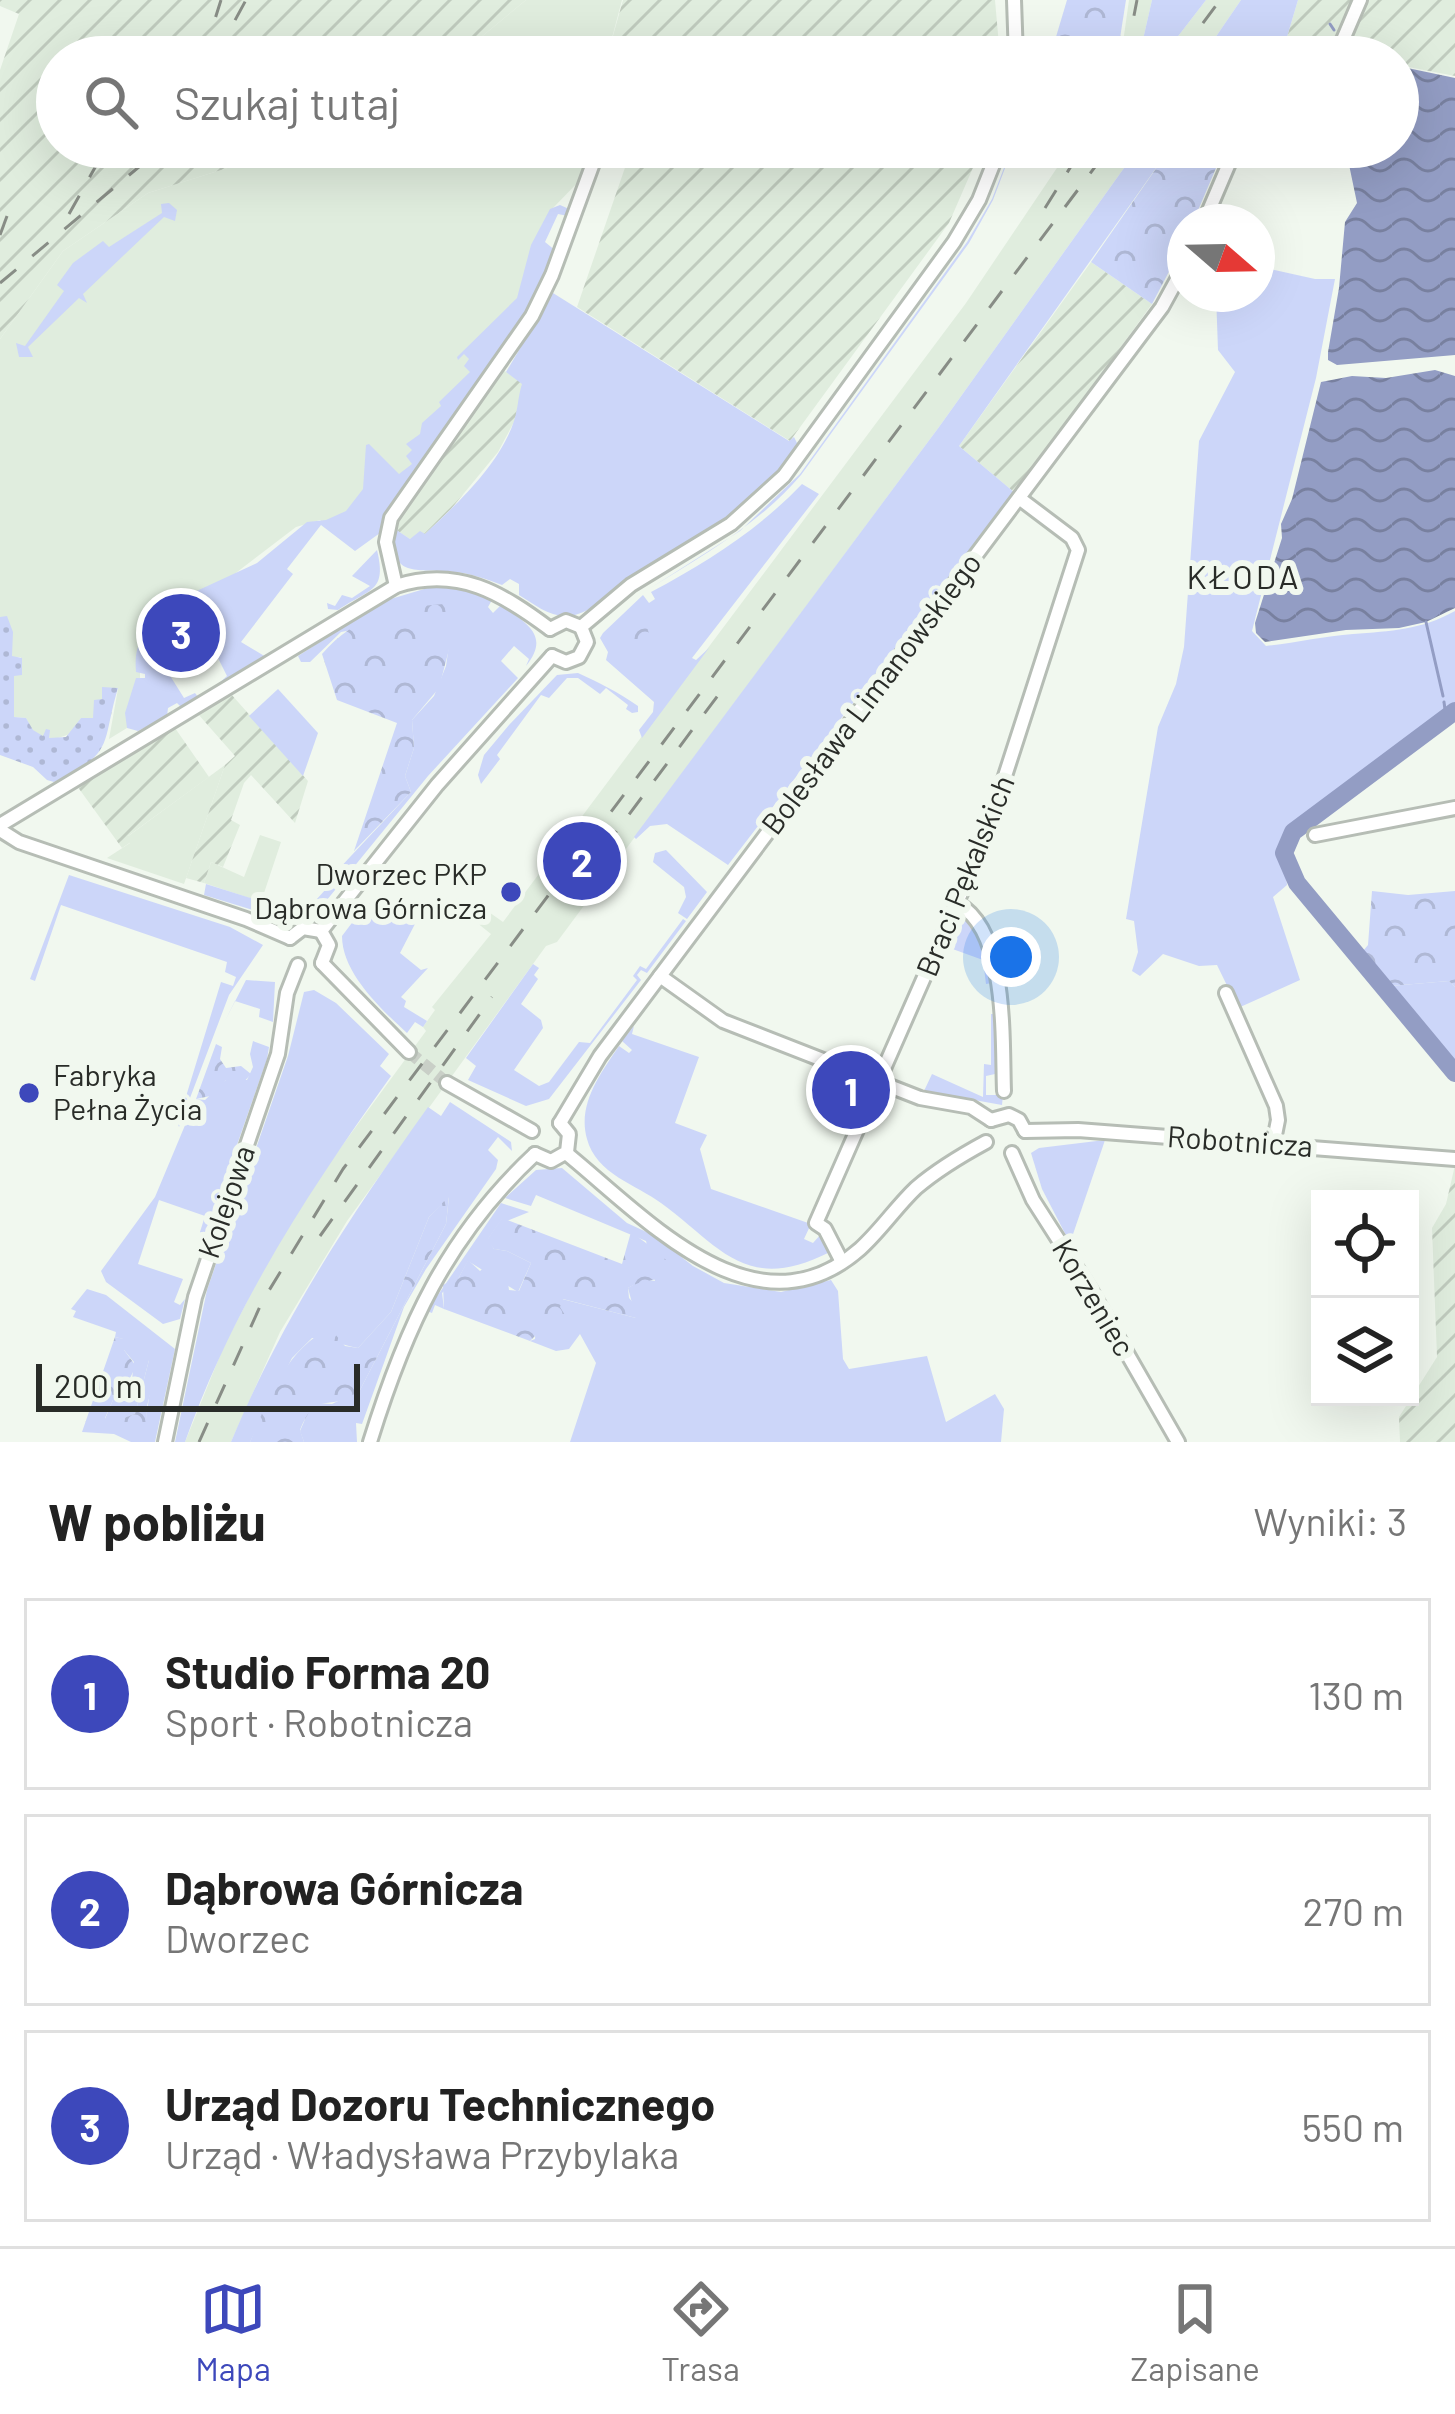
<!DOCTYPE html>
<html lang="pl">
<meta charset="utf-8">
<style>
:root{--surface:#fff;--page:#f6f6f6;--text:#222;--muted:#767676;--line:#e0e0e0;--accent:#3d48bb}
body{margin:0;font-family:Barlow,sans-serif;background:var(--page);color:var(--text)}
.controls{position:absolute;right:36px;bottom:36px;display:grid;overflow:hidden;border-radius:0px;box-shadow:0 12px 48px #0002}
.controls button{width:108px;height:108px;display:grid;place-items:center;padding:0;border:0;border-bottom:3px solid var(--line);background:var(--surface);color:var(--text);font:60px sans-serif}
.compass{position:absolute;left:1167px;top:204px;width:108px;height:108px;border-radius:50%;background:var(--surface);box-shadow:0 12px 48px #0002;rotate:110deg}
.scale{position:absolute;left:36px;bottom:30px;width:324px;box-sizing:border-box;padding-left:12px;border:6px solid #292c28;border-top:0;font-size:33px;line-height:42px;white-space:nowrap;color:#292c28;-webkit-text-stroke:9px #f1f8ef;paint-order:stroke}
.you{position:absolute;left:1011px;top:957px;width:42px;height:42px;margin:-30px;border:9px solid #fff;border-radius:50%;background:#1a73e8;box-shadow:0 0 0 18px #1a73e833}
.badge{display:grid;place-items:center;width:78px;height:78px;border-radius:50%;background:var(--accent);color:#fff;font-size:39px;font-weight:700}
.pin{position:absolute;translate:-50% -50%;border:6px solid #fff;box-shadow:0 3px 12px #0006}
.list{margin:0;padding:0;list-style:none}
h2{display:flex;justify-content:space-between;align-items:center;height:156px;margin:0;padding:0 48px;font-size:51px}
h2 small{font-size:39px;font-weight:400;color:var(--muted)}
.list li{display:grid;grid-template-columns:78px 1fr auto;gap:36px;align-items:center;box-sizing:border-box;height:192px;margin:0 24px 24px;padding:0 24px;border:3px solid var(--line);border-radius:0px}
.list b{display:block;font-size:45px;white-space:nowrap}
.list p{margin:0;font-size:39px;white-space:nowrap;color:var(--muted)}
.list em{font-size:39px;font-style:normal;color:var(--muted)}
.icon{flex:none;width:66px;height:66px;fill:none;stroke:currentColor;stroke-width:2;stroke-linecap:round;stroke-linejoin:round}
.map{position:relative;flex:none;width:1455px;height:1442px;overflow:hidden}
.search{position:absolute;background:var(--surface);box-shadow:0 12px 48px #0002;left:36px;right:36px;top:36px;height:132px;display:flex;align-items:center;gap:30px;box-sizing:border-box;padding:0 42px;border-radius:66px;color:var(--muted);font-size:45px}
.sheet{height:804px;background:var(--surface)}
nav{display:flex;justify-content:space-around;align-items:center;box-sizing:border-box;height:168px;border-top:3px solid var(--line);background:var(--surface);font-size:33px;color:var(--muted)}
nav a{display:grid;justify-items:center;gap:6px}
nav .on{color:var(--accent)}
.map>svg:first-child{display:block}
.built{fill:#e0edde}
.industrial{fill:url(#industrial-furrows)}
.green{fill:#ccd6f9}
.forest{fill:url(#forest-crowns)}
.park{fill:url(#park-dots)}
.water{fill:url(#water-waves)}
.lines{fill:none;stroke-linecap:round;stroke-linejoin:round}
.stream{stroke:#939dc4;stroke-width:3}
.river{stroke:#939dc4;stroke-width:18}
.minor-tunnel{stroke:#c9cfc7;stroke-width:12;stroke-dasharray:12 6;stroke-linecap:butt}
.minor-casing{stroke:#b6bdb5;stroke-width:18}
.minor{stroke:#fff;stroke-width:12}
.rail{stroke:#888d86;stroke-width:3;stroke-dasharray:21 21;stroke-linecap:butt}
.poi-dot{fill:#3d48bb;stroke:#f1f8ef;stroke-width:4.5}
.labels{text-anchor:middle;stroke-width:12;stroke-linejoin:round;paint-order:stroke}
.street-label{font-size:30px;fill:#292c28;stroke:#f1f8ef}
.poi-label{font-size:30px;fill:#292c28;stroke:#f1f8ef;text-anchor:end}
.neighbourhood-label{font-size:33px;letter-spacing:3px;fill:#292c28;stroke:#f1f8ef}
</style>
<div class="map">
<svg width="1455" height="1442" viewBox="0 0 1455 1442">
<defs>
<pattern id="industrial-furrows" width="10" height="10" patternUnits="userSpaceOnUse" patternTransform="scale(3)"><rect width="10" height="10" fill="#e0edde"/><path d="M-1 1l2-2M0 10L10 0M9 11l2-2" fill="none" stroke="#c0cbbe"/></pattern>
<pattern id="forest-crowns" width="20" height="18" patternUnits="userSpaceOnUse" patternTransform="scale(3)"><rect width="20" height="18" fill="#ccd6f9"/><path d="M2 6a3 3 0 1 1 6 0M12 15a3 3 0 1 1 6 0" fill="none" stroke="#afb8d5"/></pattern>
<pattern id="park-dots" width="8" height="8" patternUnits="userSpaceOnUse" patternTransform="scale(3)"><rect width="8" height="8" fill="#ccd6f9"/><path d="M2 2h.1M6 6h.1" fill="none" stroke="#afb8d5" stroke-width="1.8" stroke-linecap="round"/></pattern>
<pattern id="water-waves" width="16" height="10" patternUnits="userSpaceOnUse" patternTransform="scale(3)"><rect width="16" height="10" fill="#939dc4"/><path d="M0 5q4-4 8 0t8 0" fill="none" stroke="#78809f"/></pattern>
</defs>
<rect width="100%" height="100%" fill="#f1f8ef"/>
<g class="built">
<path d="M526 0H622L607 57H457Z"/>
<path d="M1129 0H1152L1139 57H1121Z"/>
<path d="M1206 0H1241L1202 57H1162Z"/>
<path d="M294 147H586L584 176 553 208 512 330 485 376 375 528 371 526 354 550 320 520 296 527 228 579 187 596 144 634 140 642V680L127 728 109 739 118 689 102 699 94 718H81L70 734 55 739 43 737 32 730 26 718 14 717V675L21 657H12L7 617H0V339L63 251 148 193Z"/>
<path d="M1071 147H1139L939 427 557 942 546 946 347 1221 280 1332 231 1442H185L223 1348 274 1249 314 1184 426 1031 423 1027 435 1010 432 1007 491 934 476 922 486 910 503 922 966 303Z"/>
<path d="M225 765 184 884 107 858 130 843 127 837Z"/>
<path d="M260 835 281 842 261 902 204 883 211 862 244 877Z"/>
</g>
<g class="industrial">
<path d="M0 0H526L457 57H57V147H294L148 193 63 251 0 339V70L19 14 0 6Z"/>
<path d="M623 0H995L1000 57H607Z"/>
<path d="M1298 0H1455V76L1398 65V57H1281Z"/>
<path d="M615 147H982L949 223 790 441 577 307 629 156Z"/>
<path d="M1091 262 1152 304 1015 493 959 446Z"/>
<path d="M503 370 523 383 515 420 498 452 451 509 425 534 410 539 393 528 397 518Z"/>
<path d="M231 694 308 781 295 823 251 775 244 783 231 820 240 825 223 867 211 862 204 883 186 878 225 765 235 756 198 714Z"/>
<path d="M175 728 209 777 128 836 131 842 122 848 77 786Z"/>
<path d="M1455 1165V1442H1400L1399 1417 1437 1357 1432 1228 1446 1204Z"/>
</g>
<g class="green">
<path d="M1152 0H1206L1162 57H1139Z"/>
<path d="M1241 0H1298L1281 57H1202Z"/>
<path d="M1006 147 992 190 963 242 796 473C752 520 704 552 647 584L734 530 779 490 812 449 963 239 986 198Z"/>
<path d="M1012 147H1013L993 200 969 243 801 475C757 526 705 554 649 589L740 531 800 474 967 242 992 199Z"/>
<path d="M1139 147H1171L959 446 1015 493 728 865 667 824 650 826 636 839 634 837 939 427Z"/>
<path d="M169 203 177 210 175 221 164 217 83 294 87 303 79 298 28 347 33 357H19L16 343 25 346 64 291 57 285 73 263 103 241 109 247 162 213 161 204Z"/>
<path d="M560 205 569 209 568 216 558 214 545 242 556 251 526 317 390 505 380 533 355 551 321 525 287 569 293 574 241 642 266 657 216 686 227 676 211 644 225 637 202 598 179 613 171 612 188 595 257 563 307 522 326 520 346 511 363 489 366 445 369 444 399 474 412 464 406 456 412 450 406 444 420 434 422 423 441 406 439 402 470 372 464 366 469 359 464 354 458 360 457 357 517 298 531 245 550 209Z"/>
<path d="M1257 266 1315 279H1335L1316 378 1252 631 1266 646C1295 643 1324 636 1353 634 1391 631 1421 630 1455 611V707C1419 732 1289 812 1281 849 1278 862 1287 872 1287 885L1273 897 1300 980 1238 1008 1217 965 1199 966 1163 954 1140 976 1132 971 1138 952 1134 921 1126 919 1158 727 1176 684 1184 647 1199 441 1235 372 1218 350 1216 294H1257Z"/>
<path d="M553 293 789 441 794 437 798 445C763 506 696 535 639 571 620 584 600 607 578 614 555 622 537 606 519 595V584L510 579 502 585C486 579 470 573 453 572 419 568 387 580 395 529L410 539 420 531 425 534C457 504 500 464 514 421 518 409 518 396 522 384L506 372Z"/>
<path d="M802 484 819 494 692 658 696 660 709 648 642 738 639 730 653 712 654 702 606 660 608 652 600 638 603 633 643 595 649 603 655 599 651 592C707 562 758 530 802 484Z"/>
<path d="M377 550C387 592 371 588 338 610L328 609 327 603 335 606 342 595 352 598 370 586 352 576Z"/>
<path d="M431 587C452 586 473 590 492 600L488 607 493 613 501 605C526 623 551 635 526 666L529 659 514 646 501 661 518 678 428 776 313 917 292 922 204 895 206 884 279 907 306 911 336 878 335 873 411 792 405 776 414 748 412 720 434 696 446 666 454 611 341 632 310 662H301L298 656 384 601Z"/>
<path d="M144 634 184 698 195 693 198 697 181 707 177 703 168 708 167 716 138 731 127 728 125 713 136 678H145V674L136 672C135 655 136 648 144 634Z"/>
<path d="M578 673C598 682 618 692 638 706V712L632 713 626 709 628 705 606 688 600 694 578 678H567L549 698 541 695 497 755 500 759 481 784 478 775 484 755 509 725 557 675Z"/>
<path d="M278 689 318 733 303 776 249 716Z"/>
<path d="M666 850 707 892 687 919 678 913 686 897 684 887 653 862 655 853Z"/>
<path d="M69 875 230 927 263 945 229 995 179 1127 176 1118 180 1116 221 982 233 986 236 977 225 972 227 962 61 905 35 981 30 979Z"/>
<path d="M367 903 388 905 416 922 400 953 421 970 428 968 401 997 406 1001 404 1007 427 1021 423 1027 415 1022 407 1033C381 1009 342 973 342 936Z"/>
<path d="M964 914 984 941 992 983 986 984 983 960 947 947Z"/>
<path d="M683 919 686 921 647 973 641 970 637 975 641 980 549 1099 526 1106 468 1080 476 1066 466 1058 533 964 539 968 534 975 538 979 521 1004 541 1020 543 1028 514 1070 539 1086 549 1082 579 1042 590 1043 637 980 633 976 640 966 646 969Z"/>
<path d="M246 980 275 982 273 1022 259 1017 260 1009 235 1001 225 1021Z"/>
<path d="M1449 981 1455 987V1063L1390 986Z"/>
<path d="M314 990 336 1003 389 1054 380 1066 391 1076C308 1192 233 1307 185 1442H175L207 1290 288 1056 304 992Z"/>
<path d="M991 1014H996L999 1066 995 1074 986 1076V1095H1003L1002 1105 924 1091 932 1074 983 1097 984 1064 991 1065Z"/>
<path d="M634 1026 632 1034 699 1057 675 1123 707 1135 700 1149 711 1189 811 1224 804 1239 813 1243 821 1234 830 1252C745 1295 720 1246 661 1203 637 1185 596 1174 587 1139 577 1104 601 1073 619 1046L629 1053 632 1050 622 1041Z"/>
<path d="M253 1041 269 1047 267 1059 203 1242 200 1232 205 1216 159 1200 138 1264 183 1279 174 1302 180 1305 185 1299 180 1319 163 1324 106 1282 101 1271 155 1197 196 1099 205 1100 226 1080H247L253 1067 250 1054Z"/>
<path d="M450 1102 511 1142 512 1151 498 1137 488 1150 498 1160 496 1169 426 1269 404 1307 362 1424 356 1423 357 1442H304L300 1431 309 1410 317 1403 332 1404 360 1390 446 1224 449 1197 429 1217 391 1312 358 1348C341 1345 330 1339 312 1338L292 1358 250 1442H231C284 1315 349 1218 428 1107L441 1116Z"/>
<path d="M1105 1140 1103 1146 1070 1243 1042 1189 1031 1153 1039 1148Z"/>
<path d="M562 1168 627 1223 653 1235 693 1266 724 1283 781 1292 831 1280 838 1291 843 1359 849 1369 927 1356 946 1422 995 1394 1004 1409 1001 1442H570L596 1363 580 1334 569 1349 556 1351 530 1341 535 1339 536 1321 559 1307 562 1299 636 1318 628 1288 643 1279 655 1281 646 1241 536 1195 531 1206 505 1198 536 1170Z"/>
<path d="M501 1203 529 1212 507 1221 502 1219 488 1239 494 1249 507 1251 531 1263 518 1292 468 1261 459 1277 442 1293 444 1309 435 1305 432 1313 427 1311Z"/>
<path d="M87 1289 106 1295 175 1349 155 1442H146C143 1412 155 1389 149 1360L135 1414 110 1424 105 1419 113 1400 131 1388 134 1362 124 1350 123 1339 115 1337 116 1332 73 1317 76 1311 71 1309Z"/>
</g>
<g class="forest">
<path d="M1067 0H1126L1117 57H1050Z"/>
<path d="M1171 147H1225L1193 222H1185V241L1152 304 1091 262Z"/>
<path d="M444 604 454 611V630L439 688 412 720 414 748 405 776 411 792 354 851 397 723 337 700 322 654C357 614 393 608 444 604Z"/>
<path d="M645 621 651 640 644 659 614 648C615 632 630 623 645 621Z"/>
<path d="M1372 891 1408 895 1455 891V987L1449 981 1390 986 1363 951 1368 945Z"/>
<path d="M216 1044 222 1047 220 1059 226 1068 241 1066 251 1074 243 1083 226 1080 215 1095 196 1099Z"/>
<path d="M449 1196 446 1224 360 1390C328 1415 318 1387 300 1430L304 1442H250C268 1400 286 1349 330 1328L345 1346 358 1348 391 1312 429 1217Z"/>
<path d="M502 1218 622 1264 631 1232 661 1254 670 1265 667 1276C653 1282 642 1279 628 1288L629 1298 640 1310 636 1318 563 1299 560 1307 568 1320 562 1325 537 1321 538 1333 530 1341 444 1309 443 1285 459 1277 468 1260 480 1271 492 1260 506 1268 509 1290 519 1291 531 1263 507 1251 494 1249 487 1240Z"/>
<path d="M115 1337 124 1339V1350L136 1366 130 1378 129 1397 113 1400 105 1418 110 1423 135 1414 149 1360 160 1356 147 1406 146 1442H131L114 1434 82 1432Z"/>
</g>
<path class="park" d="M7 616 13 632 12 656 22 658V675L14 676V717L26 718 33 730 43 736 46 729 50 730 49 738 66 737 81 718H93L94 700 102 699V687L118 688C101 744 116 753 54 782L47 780 33 767 0 755V617Z"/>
<g class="water">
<path d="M1398 66 1455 78V355L1337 365 1328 360V352L1339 288 1345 222 1357 203 1347 155 1351 147H1398Z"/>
<path d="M1435 370 1455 376V608L1426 622 1399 628 1346 630 1265 642 1256 633 1255 623 1282 538 1281 524 1292 499 1321 382 1352 376 1386 378Z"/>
</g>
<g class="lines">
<g class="stream">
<path d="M1330 24 1334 30"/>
<path d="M1426 622 1443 696"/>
<path d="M1444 702 1446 717"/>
</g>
<path class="river" d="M1455 711 1293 832 1284 853 1297 883 1455 1073"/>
<path class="minor-tunnel" d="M409 1052 447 1083"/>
<g class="minor-casing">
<g id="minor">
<path d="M1014 0 1016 57"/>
<path d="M1316 57 1342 42 1360 0"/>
<path d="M1204 222 1236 147"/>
<path d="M396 586 386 542 391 518 532 316 552 275 599 147"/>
<path d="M581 627 631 585 731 524 784 476 954 242 979 200 1000 147"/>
<path d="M550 629 566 621 581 627"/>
<path d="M552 656 566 662 579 657 587 642 581 627"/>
<path d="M0 825 396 586C458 566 502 593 550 629"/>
<path d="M0 830 19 842 246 919 290 938"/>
<path d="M1315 835 1455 808"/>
<path d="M958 904C1008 931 1002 1041 1004 1091"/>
<path d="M321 931 437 785 552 656"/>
<path d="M321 931 329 945 322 963"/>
<path d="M290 938 303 928 321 931"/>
<path d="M322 963 409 1052"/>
<path d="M660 976 723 1021 920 1098 971 1107 991 1120"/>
<path d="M1226 993 1276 1106 1278 1120 1273 1145"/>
<path d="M447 1083 532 1131"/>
<path d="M991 1120 1009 1115 1019 1120 1025 1131"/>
<path d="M560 1123 600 1056 1162 307 1185 265"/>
<path d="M1025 1131 1078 1130 1455 1159"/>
<path d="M566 1153C645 1217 755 1341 860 1249 881 1230 896 1207 916 1188 937 1170 962 1155 986 1142"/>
<path d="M1012 1153 1033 1200 1090 1289 1178 1442"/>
<path d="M535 1154 551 1161 567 1152 569 1134 560 1123"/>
<path d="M842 1262 825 1229 816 1223 984 841 1078 550 1072 538 1019 498"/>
<path d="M165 1442 195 1297 278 1054 287 993 298 965"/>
<path d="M370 1442C405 1329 446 1237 535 1154"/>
</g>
</g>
<use href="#minor" class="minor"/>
<g class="rail">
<path d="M203 57 221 0"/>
<path d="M215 57 246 0"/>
<path d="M1126 57 1137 0"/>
<path d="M1178 57 1220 0"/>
<path d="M1045 208 1083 147"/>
<path d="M69 214 97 164"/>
<path d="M0 235 7 216"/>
<path d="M0 283 140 166 156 147"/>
<path d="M604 848 719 694"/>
<path d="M320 1236 492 997"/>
<path d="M199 1442 262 1302 343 1169 1110 147"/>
</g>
</g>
<g class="poi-dot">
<circle cx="511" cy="892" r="12"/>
<circle cx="29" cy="1093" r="12"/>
</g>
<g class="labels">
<g class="street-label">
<text transform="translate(872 694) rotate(-53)" y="10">Bolesława Limanowskiego</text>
<text transform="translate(966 876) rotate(-68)" y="10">Braci Pękalskich</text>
<text transform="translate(1240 1142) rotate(4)" y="10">Robotnicza</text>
<text transform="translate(227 1202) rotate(-71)" y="10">Kolejowa</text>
<text transform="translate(1093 1298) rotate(59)" y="10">Korzeniec</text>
</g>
<g class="poi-label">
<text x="487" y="885">Dworzec PKP<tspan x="487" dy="34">Dąbrowa Górnicza</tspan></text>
<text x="53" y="1086" text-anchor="start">Fabryka<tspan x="53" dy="34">Pełna Życia</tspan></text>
</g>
<g class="neighbourhood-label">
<text x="1244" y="589">KŁODA</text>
</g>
</g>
</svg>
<div class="controls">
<button><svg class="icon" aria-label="locate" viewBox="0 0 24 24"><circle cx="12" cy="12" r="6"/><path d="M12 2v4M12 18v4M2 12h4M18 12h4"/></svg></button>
<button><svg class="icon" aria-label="layers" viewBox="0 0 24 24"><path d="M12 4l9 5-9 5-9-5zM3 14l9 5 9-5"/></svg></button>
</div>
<svg class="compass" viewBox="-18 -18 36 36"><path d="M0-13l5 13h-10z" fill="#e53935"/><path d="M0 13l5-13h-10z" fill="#767676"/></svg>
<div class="scale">200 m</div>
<div class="you"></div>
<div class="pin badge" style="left:851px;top:1090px">1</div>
<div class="pin badge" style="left:582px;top:861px">2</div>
<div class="pin badge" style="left:181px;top:633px">3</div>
<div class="search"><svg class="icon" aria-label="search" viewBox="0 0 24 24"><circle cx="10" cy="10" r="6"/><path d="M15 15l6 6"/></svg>Szukaj tutaj</div>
</div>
<section class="sheet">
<h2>W pobliżu<small>Wyniki: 3</small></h2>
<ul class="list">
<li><span class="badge">1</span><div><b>Studio Forma 20</b><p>Sport · Robotnicza</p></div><em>130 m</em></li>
<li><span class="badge">2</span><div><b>Dąbrowa Górnicza</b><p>Dworzec</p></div><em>270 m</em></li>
<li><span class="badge">3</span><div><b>Urząd Dozoru Technicznego</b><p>Urząd · Władysława Przybylaka</p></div><em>550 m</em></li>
</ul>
</section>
<nav>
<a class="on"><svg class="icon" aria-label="map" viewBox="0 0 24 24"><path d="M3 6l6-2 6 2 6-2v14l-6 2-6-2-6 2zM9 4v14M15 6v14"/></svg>Mapa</a>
<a><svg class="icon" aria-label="directions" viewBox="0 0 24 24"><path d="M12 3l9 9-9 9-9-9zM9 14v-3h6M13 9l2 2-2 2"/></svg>Trasa</a>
<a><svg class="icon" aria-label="saved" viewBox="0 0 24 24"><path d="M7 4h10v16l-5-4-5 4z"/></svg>Zapisane</a>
</nav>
